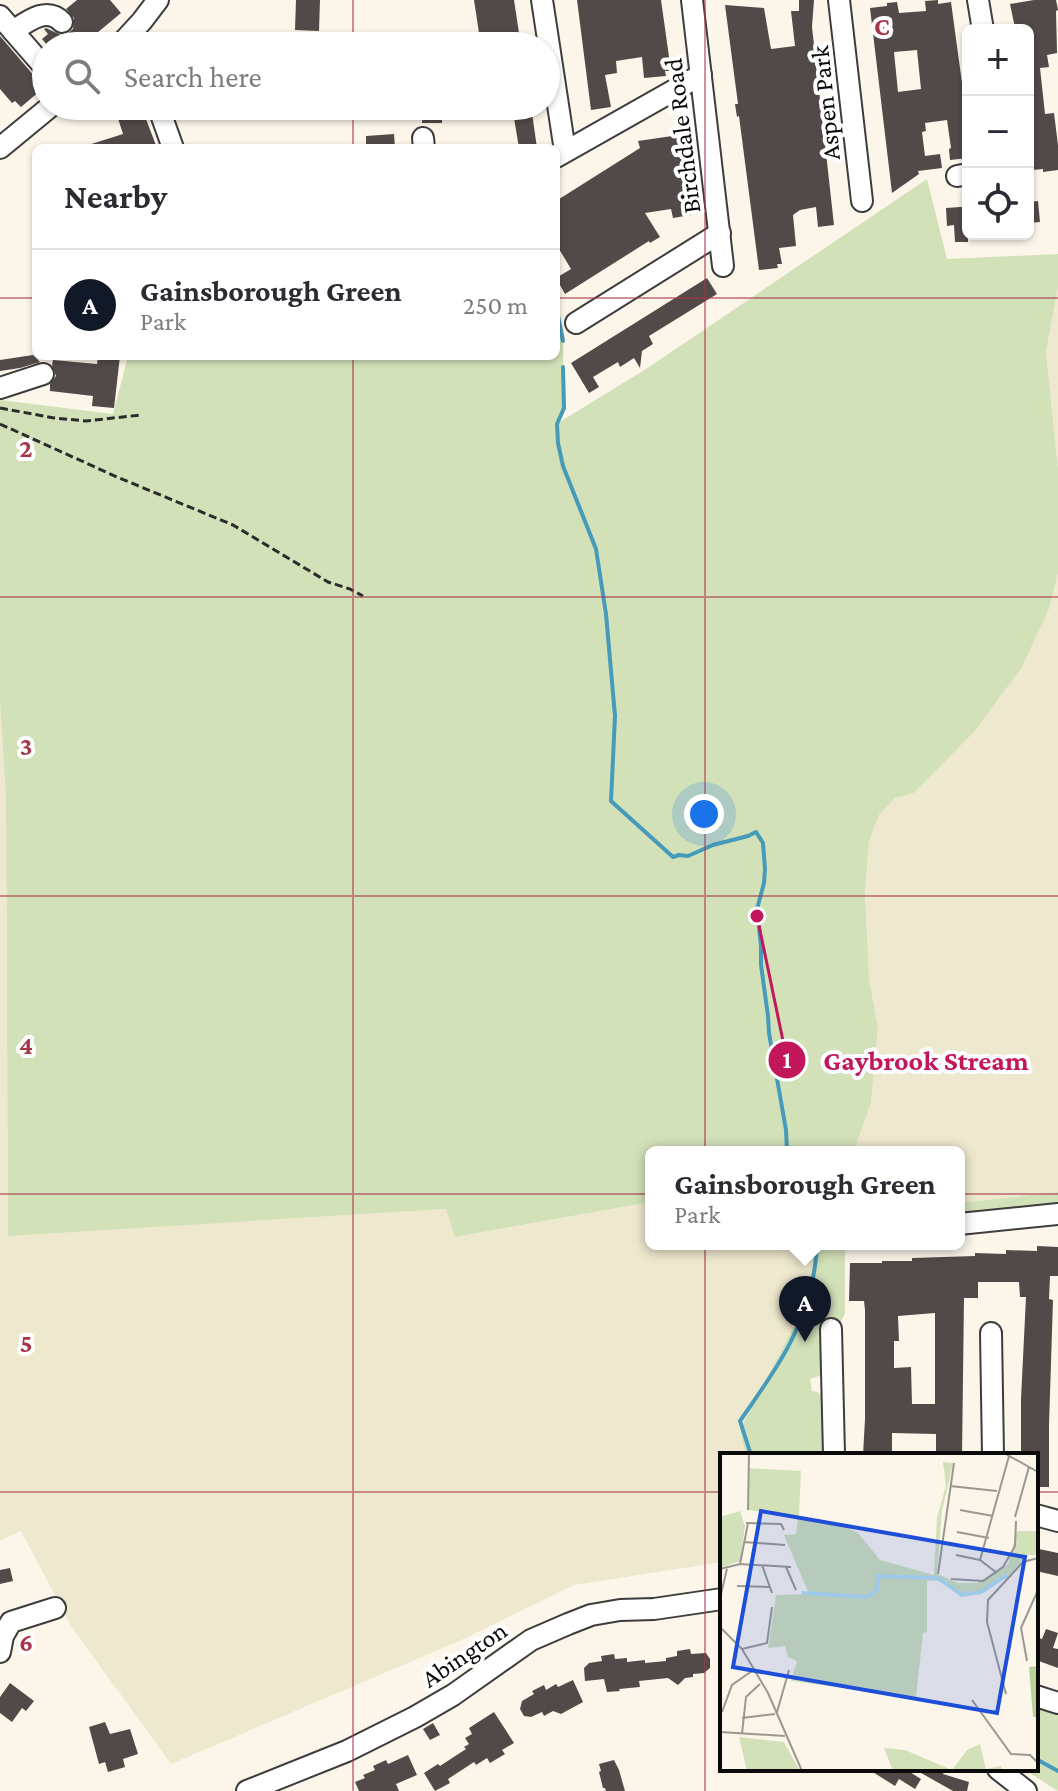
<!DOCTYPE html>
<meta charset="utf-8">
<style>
:root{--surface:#fff;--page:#f7f7f7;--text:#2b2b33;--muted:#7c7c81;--line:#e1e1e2;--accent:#111827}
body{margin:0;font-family:"Crimson Pro",serif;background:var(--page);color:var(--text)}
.controls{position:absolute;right:24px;top:24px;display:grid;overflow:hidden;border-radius:12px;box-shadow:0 2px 6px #0004}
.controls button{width:72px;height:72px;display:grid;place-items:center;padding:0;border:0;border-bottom:2px solid var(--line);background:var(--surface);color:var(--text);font:40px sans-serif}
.you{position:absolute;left:704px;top:814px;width:28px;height:28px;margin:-20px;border:6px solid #fff;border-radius:50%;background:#1a73e8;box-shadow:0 0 0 12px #1a73e833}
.badge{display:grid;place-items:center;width:52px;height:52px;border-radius:50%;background:var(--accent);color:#fff;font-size:26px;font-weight:700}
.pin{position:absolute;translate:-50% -66px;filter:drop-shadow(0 2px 4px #0008)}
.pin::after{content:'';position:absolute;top:42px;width:28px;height:24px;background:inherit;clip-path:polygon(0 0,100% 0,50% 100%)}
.popup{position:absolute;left:645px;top:1146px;width:320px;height:104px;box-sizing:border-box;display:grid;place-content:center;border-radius:12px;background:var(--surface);filter:drop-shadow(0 2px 6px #0005);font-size:26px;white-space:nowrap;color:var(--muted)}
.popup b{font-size:30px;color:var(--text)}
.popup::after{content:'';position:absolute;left:50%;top:100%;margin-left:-16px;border:16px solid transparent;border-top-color:var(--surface)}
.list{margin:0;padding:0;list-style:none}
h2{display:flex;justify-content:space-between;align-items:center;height:104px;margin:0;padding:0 32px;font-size:34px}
h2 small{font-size:26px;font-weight:400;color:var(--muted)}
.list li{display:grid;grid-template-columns:52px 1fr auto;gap:24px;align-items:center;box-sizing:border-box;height:112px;padding:0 32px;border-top:2px solid var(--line)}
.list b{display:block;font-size:30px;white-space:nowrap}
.list p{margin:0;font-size:26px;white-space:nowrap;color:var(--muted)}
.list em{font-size:26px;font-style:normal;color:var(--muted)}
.icon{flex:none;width:44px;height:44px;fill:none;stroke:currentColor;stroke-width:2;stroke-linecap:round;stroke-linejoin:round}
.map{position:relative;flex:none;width:1058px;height:1791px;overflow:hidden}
.search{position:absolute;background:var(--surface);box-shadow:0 2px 6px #0004;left:32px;top:32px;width:528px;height:88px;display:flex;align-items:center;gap:20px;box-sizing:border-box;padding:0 28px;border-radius:44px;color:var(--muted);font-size:30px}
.panel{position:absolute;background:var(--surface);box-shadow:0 2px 6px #0004;left:32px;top:144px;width:528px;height:216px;border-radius:12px}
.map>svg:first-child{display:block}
.farmland{fill:#eee8ce}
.green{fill:#d3e1b9}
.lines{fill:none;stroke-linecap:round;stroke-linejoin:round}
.stream{stroke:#469aba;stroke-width:4}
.building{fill:#514a48;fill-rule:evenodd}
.minor-casing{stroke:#3d3d3d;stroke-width:24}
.path{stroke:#2c2c2c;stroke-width:3;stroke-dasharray:8 4;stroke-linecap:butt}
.minor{stroke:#fff;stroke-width:20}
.grid{fill:none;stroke:#a73649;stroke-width:2;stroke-opacity:0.55}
.labels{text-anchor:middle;stroke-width:8;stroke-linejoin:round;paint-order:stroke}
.street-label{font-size:26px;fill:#0a0a0a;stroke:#fff}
.inset-river{fill:none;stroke:#b5dfed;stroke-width:4}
.inset-road{fill:none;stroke:#9b9890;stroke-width:2}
.view{fill:#1d4ed8;fill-opacity:0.15;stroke:#1d4ed8;stroke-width:4}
.inset-edge{fill:none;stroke:#0a0a0a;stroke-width:4}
.grid-label{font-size:26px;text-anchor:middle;font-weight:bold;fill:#a73649;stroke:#fff;stroke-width:8;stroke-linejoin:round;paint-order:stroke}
.leader{fill:none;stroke:#c2185b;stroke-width:3}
.callout-dot{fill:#c2185b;stroke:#fff;stroke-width:3}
.mark-label{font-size:24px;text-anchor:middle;font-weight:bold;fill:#fff}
.callout-label{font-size:28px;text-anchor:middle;font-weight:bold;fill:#c2185b;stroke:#fff;stroke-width:8;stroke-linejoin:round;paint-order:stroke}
</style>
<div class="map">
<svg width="1058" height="1791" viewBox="0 0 1058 1791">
<rect width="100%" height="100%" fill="#fcf6ea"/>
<g class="farmland">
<path d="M1058 287V468L1046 352Z"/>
<path d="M1058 573V1192L959 1203V1152H854L871 1102 878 1028 869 978 865 892 869 841 879 815 895 798 914 793 974 732 1022 667 1049 609Z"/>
<path d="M0 703 6 797 8 1235 446 1209 456 1237 651 1202V1244H807L815 1272 799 1316 740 1430 746 1455H722V1562L574 1585 457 1642 171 1764 71 1626 21 1531 0 1541Z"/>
</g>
<g class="green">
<path d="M927 179 947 259 1058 254V287L1046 352 1058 468V573L1049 609 1022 667 974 732 914 793 895 798 879 815 869 841 865 892 869 978 878 1028 871 1102 854 1152H651V1202L455 1237 446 1209 8 1236 6 797 0 703V400L113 414 128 356H556V306L563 341 564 408 558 423 646 369Z"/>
<path d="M1058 1192V1207L959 1217V1203Z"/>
<path d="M807 1244H845V1314L840 1323 825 1324 824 1370 819 1376 810 1379 812 1391 817 1392 823 1397 826 1455H746L740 1430 799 1316 815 1270Z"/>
<path d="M1036 1702 1058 1709V1791L1023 1769H1036Z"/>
</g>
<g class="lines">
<g class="stream">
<path d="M556 306 563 341"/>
<path d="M563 367 564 408 557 424 558 443 563 466 596 549 606 614 615 716 611 801 673 857 679 855 688 856 713 845 748 836 756 832 763 843 765 869 764 883 757 909 761 946V965L768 1016 769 1033 786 1130 787 1152"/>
<path d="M751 1455 740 1421C757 1396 778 1368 791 1341 806 1312 816 1276 817 1244"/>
<path d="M1036 1759 1058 1771"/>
</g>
</g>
<g class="building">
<path d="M77 0H110L121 13 97 33 98 36 85 46H48L42 39 48 34 44 29 46 28 61 35 67 34 73 29 74 18 66 9Z"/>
<path d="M296 0H320L319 31 295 30Z"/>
<path d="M474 0H514L521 46H481Z"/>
<path d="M577 0H661L671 71H665L666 76 644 78 642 57 616 61 617 73 605 75 611 107 591 110Z"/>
<path d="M799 0H814L812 27 834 225 818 227 816 207 800 210 793 215 796 246 779 248 782 264H777L778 268 759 270 739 116 737 117 735 104H738L725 5 764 8 771 49 795 46 791 11H799Z"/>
<path d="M938 0V4L951 2 968 127V158L950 160 949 149 951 148 947 120 925 123 926 131 922 132 925 156 940 154 942 168 918 171 919 174 892 193 870 8 887 6V3L897 2 899 13 926 11 925 1ZM917 50 921 89 898 92 894 52Z"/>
<path d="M1034 0H1056L1058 10 1056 11 1057 53 1047 55 1049 67 1040 68 1045 114 1054 113 1058 145V170L1043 172V169L1033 170 1030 145 1028 124V26L1015 28 1010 4Z"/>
<path d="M0 36 36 78 46 82V94L44 95 40 91 21 107 15 101 12 103 0 89Z"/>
<path d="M114 106H141L157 148H85V146L123 134Z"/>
<path d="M423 106H442V123H422Z"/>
<path d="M512 106H531L537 148H519Z"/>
<path d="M394 134 395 148H366V136Z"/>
<path d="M679 135 691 215 673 218 671 209 645 213 660 237 650 243 649 241 565 294 556 278 571 269 556 244V201L640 148 638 141Z"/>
<path d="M1038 201 1040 222 1028 223V202Z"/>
<path d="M960 207H968V242H955L954 225 947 226 946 208Z"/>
<path d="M707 278 717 294 649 336 653 344 642 351 640 368 634 358 620 367 618 362 593 377 599 387 589 393 571 363Z"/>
<path d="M33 355 40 362 20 368 0 371V360Z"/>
<path d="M98 356H120L114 408 92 406 93 396 50 391V384L56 376 52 365 53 360 97 364Z"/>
<path d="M1037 1246 1058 1247V1276H1050L1049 1299 1053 1300 1049 1425V1487H1036V1455H1021V1399L1026 1297H1020L1019 1282H978V1298H964L962 1455H936V1434L892 1433V1455H863L865 1419V1310L864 1301H849L850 1263H882V1261H912V1258L975 1256V1253L1006 1254V1250L1037 1251ZM935 1313V1404H912L911 1367 894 1368V1341H899L898 1316Z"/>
<path d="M1039 1549 1058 1553V1576L1036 1571Z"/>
<path d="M10 1568 13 1581 0 1584V1570Z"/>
<path d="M1046 1629 1058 1633 1053 1648 1058 1649V1668L1036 1660V1637L1042 1639Z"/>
<path d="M690 1649 691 1654 706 1653 710 1659V1668L704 1673 693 1674V1677L685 1678 678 1685 668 1678 639 1681 640 1687 619 1689 620 1691 607 1692 604 1679 585 1681 584 1668 589 1663 602 1661 601 1656 614 1654 615 1659 627 1658V1662L645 1660V1663L666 1661V1658L677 1656V1651Z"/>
<path d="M573 1680 583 1702 561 1714 553 1711 544 1716 542 1712 531 1717 524 1716 520 1709 522 1701 534 1694 532 1691 544 1685 546 1690 556 1684 558 1687Z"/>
<path d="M10 1683 34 1701 26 1711 22 1708 12 1722 0 1713V1697Z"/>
<path d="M494 1712 514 1743 502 1750 505 1754 490 1763 487 1758 476 1765 474 1762 448 1779 450 1783 435 1791 424 1773 438 1764 440 1766 466 1749 464 1747 469 1744 465 1738 472 1734 469 1728Z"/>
<path d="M105 1722 110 1734 130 1729 138 1754 123 1759 125 1767 108 1772 105 1762 99 1764 89 1727Z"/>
<path d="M433 1723 440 1735 430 1740 423 1729Z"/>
<path d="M408 1755 417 1775 396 1784 399 1791H359L355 1782 365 1778 363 1775 375 1770 373 1766 386 1760 388 1764Z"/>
<path d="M614 1760 619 1770 625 1791H606L605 1788H603L599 1772 601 1771 599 1764Z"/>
<path d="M868 1769H905L921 1779 915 1789 899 1779 895 1786Z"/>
<path d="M914 1769H946L943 1774 969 1782 967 1791H953Z"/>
</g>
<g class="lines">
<g class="minor-casing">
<g id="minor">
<path d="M542 0 565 151"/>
<path d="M692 0 723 266"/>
<path d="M839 0 862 201"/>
<path d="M978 0 983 30"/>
<path d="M0 16 46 69"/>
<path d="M13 31C28 21 47 6 62 22"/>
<path d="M119 46 142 21 158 0"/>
<path d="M158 106 173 148"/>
<path d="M423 138 424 148"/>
<path d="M0 148 51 106"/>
<path d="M556 157 701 75"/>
<path d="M957 176 968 174"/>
<path d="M576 323 720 233"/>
<path d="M0 388 43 374"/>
<path d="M959 1224 1058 1214"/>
<path d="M831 1329 834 1455"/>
<path d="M991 1333 993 1455"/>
<path d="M1036 1515 1058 1521"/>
<path d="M0 1652 3 1636 11 1622 55 1608"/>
<path d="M1036 1696 1058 1703"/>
<path d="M998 1769 1026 1791"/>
<path d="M247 1791 347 1751 415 1717 453 1695 531 1640 568 1624 591 1615 620 1610 654 1609 722 1599"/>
</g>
</g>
<g class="path">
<path d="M0 408 54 418 86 421 141 415"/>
<path d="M0 424 117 477 233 525 328 582 350 589 363 596"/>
</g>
<use href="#minor" class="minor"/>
</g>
<path class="grid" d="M353 0V46M705 0V1791M353 106V148M0 298H36M556 298H1058M353 356V1791M0 597H1058M0 896H1058M0 1194H1058M0 1492H722M1036 1492H1058"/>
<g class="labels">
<g class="street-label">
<text transform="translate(825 103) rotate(-96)" y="9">Aspen Park</text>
<text transform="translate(682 136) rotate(-97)" y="9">Birchdale Road</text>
<text transform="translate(464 1654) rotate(-34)" y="9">Abington</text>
</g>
</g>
<g transform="translate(720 1453)">
<rect width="318" height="318" fill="#fcf6ea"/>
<path d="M223 9 233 10 222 58 217 121 238 130H257L288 111 297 78H316L318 67V102H307L289 123 262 140 243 142 222 127 207 128V179L203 180 196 245 71 228 77 208 68 204 65 193 48 195 56 142 89 141 64 82 76 81 78 64 28 57V15L81 18 79 63 121 71 138 80 160 107 214 122 217 64 226 33ZM20 58 25 73 20 108 0 115V64ZM19 284 64 289 80 318H27ZM260 291 266 316 281 313 282 318H173L164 295 185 297 232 317 247 297Z" fill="#d3e1b9"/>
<path d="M318 213V264H313L309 214Z" fill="#b9d09a"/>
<path class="inset-river" d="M82 140 147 144 157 137V123L218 125 242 142 261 139 287 122"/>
<path class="inset-road" d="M284 0 318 19M230 33 277 38M28 57 29 0M240 57 273 63M295 64 309 14M26 70 61 71 64 77M237 79 269 85M24 89 65 92M236 102 260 107 277 120M260 107 289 3M20 111 28 70M42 112 52 140M66 114 76 137M0 116 20 111 71 114M218 121 234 10M231 126 263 128 283 114 295 93 296 68M17 133 50 134M0 145 7 116M0 174 22 196 48 240 82 318M22 196 47 190 52 154M307 208 301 175 318 137M286 241 267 169 268 147 303 109 318 105M252 247 291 301 310 302 318 310M2 259 12 232 32 218M57 259 69 217M22 265 55 261M0 279 65 283M22 281 26 244 40 231"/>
<path class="view" d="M41 58 305 104 277 260 13 214Z"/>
<rect width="318" height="318" class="inset-edge"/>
</g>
<g class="grid-label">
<text x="882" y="35">C</text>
<text x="26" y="457">2</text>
<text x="26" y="755">3</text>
<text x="26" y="1054">4</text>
<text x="26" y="1352">5</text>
<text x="26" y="1651">6</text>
</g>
<path class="leader" d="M757 916L787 1060"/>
<g class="callout-dot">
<circle cx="757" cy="916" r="8"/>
<circle cx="787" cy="1060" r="20"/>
</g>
<g class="mark-label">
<text x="787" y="1068">1</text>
</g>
<g class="callout-label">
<text x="926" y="1070">Gaybrook Stream</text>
</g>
</svg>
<div class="controls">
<button>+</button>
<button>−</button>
<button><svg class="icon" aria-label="locate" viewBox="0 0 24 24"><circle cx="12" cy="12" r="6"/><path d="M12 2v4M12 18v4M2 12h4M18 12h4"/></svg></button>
</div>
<div class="you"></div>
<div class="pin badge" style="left:805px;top:1342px">A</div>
<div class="popup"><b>Gainsborough Green</b>Park</div>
<div class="search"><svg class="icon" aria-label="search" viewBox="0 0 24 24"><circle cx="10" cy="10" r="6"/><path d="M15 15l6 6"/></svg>Search here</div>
<section class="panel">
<h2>Nearby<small></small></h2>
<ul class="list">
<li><span class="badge">A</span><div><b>Gainsborough Green</b><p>Park</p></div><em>250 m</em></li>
</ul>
</section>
</div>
